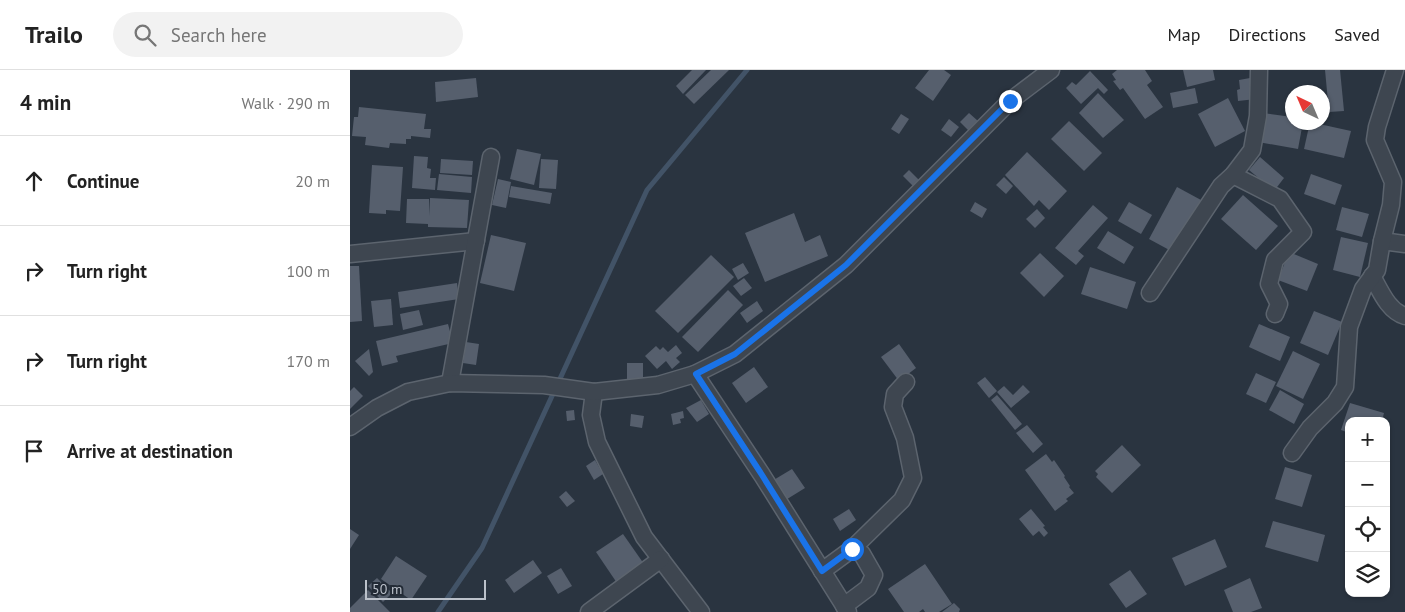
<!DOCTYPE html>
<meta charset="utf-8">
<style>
:root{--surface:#fff;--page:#f2f2f2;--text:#222;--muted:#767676;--line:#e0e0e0}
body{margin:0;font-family:"PT Sans",sans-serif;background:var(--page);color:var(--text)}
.controls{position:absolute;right:15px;bottom:15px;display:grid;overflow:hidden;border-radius:10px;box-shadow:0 1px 4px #0004}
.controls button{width:45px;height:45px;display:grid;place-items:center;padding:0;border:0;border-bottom:1px solid var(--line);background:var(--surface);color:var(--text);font:25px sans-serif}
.compass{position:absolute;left:935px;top:15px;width:45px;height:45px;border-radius:50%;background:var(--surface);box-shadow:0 1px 4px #0004;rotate:316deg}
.scale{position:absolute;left:15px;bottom:12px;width:121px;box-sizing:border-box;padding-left:5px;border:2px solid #bbc1ca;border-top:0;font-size:14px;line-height:18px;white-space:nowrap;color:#bbc1ca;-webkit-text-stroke:4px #232b36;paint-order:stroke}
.stop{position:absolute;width:15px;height:15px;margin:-11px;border:4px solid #1a73e8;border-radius:50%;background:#fff}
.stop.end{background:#1a73e8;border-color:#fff;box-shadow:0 1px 5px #0008}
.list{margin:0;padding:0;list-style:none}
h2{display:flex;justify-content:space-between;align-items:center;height:65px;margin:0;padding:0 20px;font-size:21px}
h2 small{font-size:16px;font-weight:400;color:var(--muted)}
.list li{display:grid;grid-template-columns:32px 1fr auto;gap:15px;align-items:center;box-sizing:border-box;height:90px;padding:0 20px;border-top:1px solid var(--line)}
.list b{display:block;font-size:19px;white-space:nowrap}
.list em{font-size:16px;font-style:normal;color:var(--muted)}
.icon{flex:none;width:28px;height:28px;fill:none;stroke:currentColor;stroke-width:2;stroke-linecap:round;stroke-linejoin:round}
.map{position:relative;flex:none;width:1055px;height:542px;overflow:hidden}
header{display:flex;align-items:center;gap:30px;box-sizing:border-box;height:70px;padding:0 25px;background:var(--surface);border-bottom:1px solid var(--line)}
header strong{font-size:24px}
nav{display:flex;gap:28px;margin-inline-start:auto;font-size:18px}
.search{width:350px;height:45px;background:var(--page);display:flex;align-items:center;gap:12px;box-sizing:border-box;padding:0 18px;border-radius:28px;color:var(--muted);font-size:19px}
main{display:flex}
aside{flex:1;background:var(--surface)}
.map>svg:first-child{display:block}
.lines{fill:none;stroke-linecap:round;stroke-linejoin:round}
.stream{stroke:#425367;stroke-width:5}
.building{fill:#565f6d}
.street-casing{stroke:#5c646e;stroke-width:19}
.street{stroke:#3e4650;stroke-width:16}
.route{stroke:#1a73e8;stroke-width:6}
</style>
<header>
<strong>Trailo</strong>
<div class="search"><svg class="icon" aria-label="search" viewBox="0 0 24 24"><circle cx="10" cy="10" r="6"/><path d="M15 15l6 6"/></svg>Search here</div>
<nav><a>Map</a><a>Directions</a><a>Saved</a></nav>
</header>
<main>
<aside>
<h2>4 min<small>Walk · 290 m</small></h2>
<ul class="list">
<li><svg class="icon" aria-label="ahead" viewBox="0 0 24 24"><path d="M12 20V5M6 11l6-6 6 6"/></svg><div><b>Continue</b></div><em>20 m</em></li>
<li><svg class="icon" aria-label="right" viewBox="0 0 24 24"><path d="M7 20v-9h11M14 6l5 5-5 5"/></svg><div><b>Turn right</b></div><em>100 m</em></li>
<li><svg class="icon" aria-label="right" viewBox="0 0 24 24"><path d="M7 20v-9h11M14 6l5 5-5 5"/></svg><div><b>Turn right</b></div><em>170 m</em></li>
<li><svg class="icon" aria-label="arrive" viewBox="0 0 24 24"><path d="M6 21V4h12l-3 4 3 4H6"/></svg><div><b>Arrive at destination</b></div></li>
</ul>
</aside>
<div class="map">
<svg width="1055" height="542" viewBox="0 0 1055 542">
<rect width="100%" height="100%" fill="#2a3440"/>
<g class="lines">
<path class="stream" d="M88 542 132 478 297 120 397 0"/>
</g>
<g class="building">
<path d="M342 0H356L333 24 326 16Z"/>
<path d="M361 0H379L344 34 335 25Z"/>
<path d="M579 0H594L601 5 583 31 565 18Z"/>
<path d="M767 0H795L802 11 797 15 813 37 795 49 773 18 770 20 763 11 766 10 762 4Z"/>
<path d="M833 0H863L865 10 837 17Z"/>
<path d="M975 0H990L994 41 979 42Z"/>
<path d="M740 1 758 20 754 24 748 18 731 34 716 18 722 12 726 15Z"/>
<path d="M126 8 128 27 86 32 85 12Z"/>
<path d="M900 8 901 19 906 29 888 31 887 20 890 19 889 10Z"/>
<path d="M845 18 848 33 823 38 820 23Z"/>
<path d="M748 23 774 50 753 68 729 43Z"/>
<path d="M878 28 895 61 865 77 848 44Z"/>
<path d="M9 37 76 44 74 59H81L80 68 61 66V69H56V74L40 73 39 78 15 75 16 67 2 66 4 47H8Z"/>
<path d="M619 43 628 51 619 61 610 52Z"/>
<path d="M913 43 942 47V52H953L948 79 908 72Z"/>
<path d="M551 44 559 49 549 64 541 59Z"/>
<path d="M599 49 609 57 601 67 591 60Z"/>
<path d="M719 51 752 83 734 101 701 69Z"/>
<path d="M960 52 1001 61 994 88 954 79Z"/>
<path d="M167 79 191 84 184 115 160 109Z"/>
<path d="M677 82 717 121 699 140 689 130 684 136 655 105Z"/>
<path d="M64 86 78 87 77 98 81 99 80 108H86L85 120 62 118Z"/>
<path d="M910 87 934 108 924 121 899 100Z"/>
<path d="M91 89 123 91 122 105 90 103Z"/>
<path d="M191 89 208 90 206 119 189 118Z"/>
<path d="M22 95 53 97 50 141 36 140V144L19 143Z"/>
<path d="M559 100 570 111 564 117 553 106Z"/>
<path d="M89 104 122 107 121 123 87 120Z"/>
<path d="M961 104 992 115 985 135 954 124Z"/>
<path d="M654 107 663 116 656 124 646 115Z"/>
<path d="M148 109 161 112 156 138 142 135Z"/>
<path d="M161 116 202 123 200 134 159 127Z"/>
<path d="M827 117 851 130 823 182 799 169Z"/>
<path d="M893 125 928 156 906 180 871 149Z"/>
<path d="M80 128 119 130 117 158 78 157V154L56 153 57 129H79V146Z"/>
<path d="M625 132 637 139 632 148 620 141Z"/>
<path d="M779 132 802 145 791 164 768 151Z"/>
<path d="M743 135 758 148 728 181 734 186 726 195 705 178Z"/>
<path d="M992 137 1019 144 1012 167 986 160Z"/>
<path d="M687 139 695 148 685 158 676 149Z"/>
<path d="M444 143 455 172 470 165 478 186 415 212 395 163Z"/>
<path d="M758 161 784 177 774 194 747 178Z"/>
<path d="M141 165 176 173 164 221 130 213Z"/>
<path d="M991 167 1018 173 1010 207 983 200Z"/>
<path d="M939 182 968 194 957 221 928 210Z"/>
<path d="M690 183 714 206 694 227 670 203Z"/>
<path d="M361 185 384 207 328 263 305 241Z"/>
<path d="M393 193 399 203 388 210 382 199Z"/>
<path d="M0 196H9L12 251 0 252Z"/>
<path d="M740 197 786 212 777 239 731 224Z"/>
<path d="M394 208 402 218 391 226 383 216Z"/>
<path d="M107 213 109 229 50 238 48 222Z"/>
<path d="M378 220 393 235 348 282 332 267Z"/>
<path d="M41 229 43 255 24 257 21 231Z"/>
<path d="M407 231 413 241 397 253 390 243Z"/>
<path d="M69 240 73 255 53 260 50 244Z"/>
<path d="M964 241 992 252 978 285 950 273Z"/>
<path d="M98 254 103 273 46 286 48 292 32 296 26 271Z"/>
<path d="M909 254 940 267 930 291 899 277Z"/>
<path d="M116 272 129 274 126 295 113 293Z"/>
<path d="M549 274 566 298 549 311 531 287Z"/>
<path d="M326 275 332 283 326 288 330 292 322 299 316 291 307 299 295 286 306 276 310 280 313 277 318 282Z"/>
<path d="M19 279 23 302 19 306 5 291Z"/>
<path d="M943 281 970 294 953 329 926 316Z"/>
<path d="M277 293H293V310L277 309Z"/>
<path d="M404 297 418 317 396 333 382 313Z"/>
<path d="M906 303 926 312 916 333 896 324Z"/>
<path d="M635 307 647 321 639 328 627 313Z"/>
<path d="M673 315 680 322 661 338 647 322 654 316 663 325Z"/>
<path d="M4 317 13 326 0 339V321Z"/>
<path d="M930 320 954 334 944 354 919 340Z"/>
<path d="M647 325 672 354 665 360 641 330Z"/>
<path d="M351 330 359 344 347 352 336 338Z"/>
<path d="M1000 333 1034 343 1032 351H999V363L991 360Z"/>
<path d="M224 340 225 350 217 351 216 341Z"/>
<path d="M333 341 334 348 330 349 331 353 323 355 321 344Z"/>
<path d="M281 344 294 346 292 358 280 356Z"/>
<path d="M677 355 693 374 683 383 666 363Z"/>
<path d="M772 375 791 395 762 423 746 407 748 404 745 401Z"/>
<path d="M696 384 702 392 704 390 715 406 714 407 720 416 719 417 724 423 716 429 718 431 705 441 675 400Z"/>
<path d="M245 390 253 404 244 410 236 396Z"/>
<path d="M935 397 962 405 952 437 925 429Z"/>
<path d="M442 399 455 418 434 431 422 411Z"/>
<path d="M216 421 225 431 217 437 209 427Z"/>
<path d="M499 439 506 450 490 461 483 449Z"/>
<path d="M681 439 695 456 693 457 698 463 694 467 689 461 683 466 669 449Z"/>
<path d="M923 451 975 465 968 492 915 477Z"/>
<path d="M0 459 9 465 0 479Z"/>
<path d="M273 464 294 494 267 513 246 482Z"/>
<path d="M865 469 877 497 835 516 822 488Z"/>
<path d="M46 486 77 506 61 530 31 509Z"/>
<path d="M183 490 192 503 164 523 155 510Z"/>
<path d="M575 494 602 534 589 542H575L573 539 569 542H554L538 519Z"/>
<path d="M211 498 222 516 208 524 197 506Z"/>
<path d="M780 500 797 524 776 538 759 514Z"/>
<path d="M27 508 42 523 33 532 18 516Z"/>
<path d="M900 508 912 538 901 542H883L874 520Z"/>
<path d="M18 520 40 542H0V538Z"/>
<path d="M604 533 610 539 609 542H592Z"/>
</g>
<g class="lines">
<g class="street-casing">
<g id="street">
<path d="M883 105 930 129 953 162 925 190 919 214 929 234 925 244"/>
<path d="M1032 171 1055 174"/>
<path d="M0 184 126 171"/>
<path d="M1022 206C1030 220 1038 241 1055 246"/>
<path d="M800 223 871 116 883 105 902 80 908 46 909 0"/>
<path d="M345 304 412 405 498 542"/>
<path d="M100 313 141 87"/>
<path d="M244 322 241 345 247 372 294 467 351 542"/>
<path d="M0 357 27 338 58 322 100 313 194 315 244 322 308 315 345 304 385 284 496 195 660 31 701 0"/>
<path d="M942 383 960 358 985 333 995 317 999 257 1013 219 1027 200 1032 171 1041 135 1043 112 1025 70 1027 57 1045 0"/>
<path d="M502 479 552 430 563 408 555 368 543 337 545 324 556 312"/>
<path d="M472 501 502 479 512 484 524 505 518 518 494 536"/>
<path d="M239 542 311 489"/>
</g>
</g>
<use href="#street" class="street"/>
</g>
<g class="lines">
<path class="route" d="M502 479 472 501 412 405 346 304 385 284 496 195 660 31"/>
</g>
</svg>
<div class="controls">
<button>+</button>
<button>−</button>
<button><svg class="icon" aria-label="locate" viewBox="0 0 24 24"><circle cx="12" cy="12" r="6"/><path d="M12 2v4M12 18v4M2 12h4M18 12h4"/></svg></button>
<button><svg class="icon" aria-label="layers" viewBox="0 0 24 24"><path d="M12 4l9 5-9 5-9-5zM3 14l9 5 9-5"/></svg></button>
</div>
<svg class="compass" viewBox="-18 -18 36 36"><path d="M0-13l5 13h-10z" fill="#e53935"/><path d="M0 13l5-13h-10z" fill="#767676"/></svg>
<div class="scale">50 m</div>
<div class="stop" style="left:502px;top:479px"></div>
<div class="stop end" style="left:660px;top:31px"></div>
</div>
</main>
